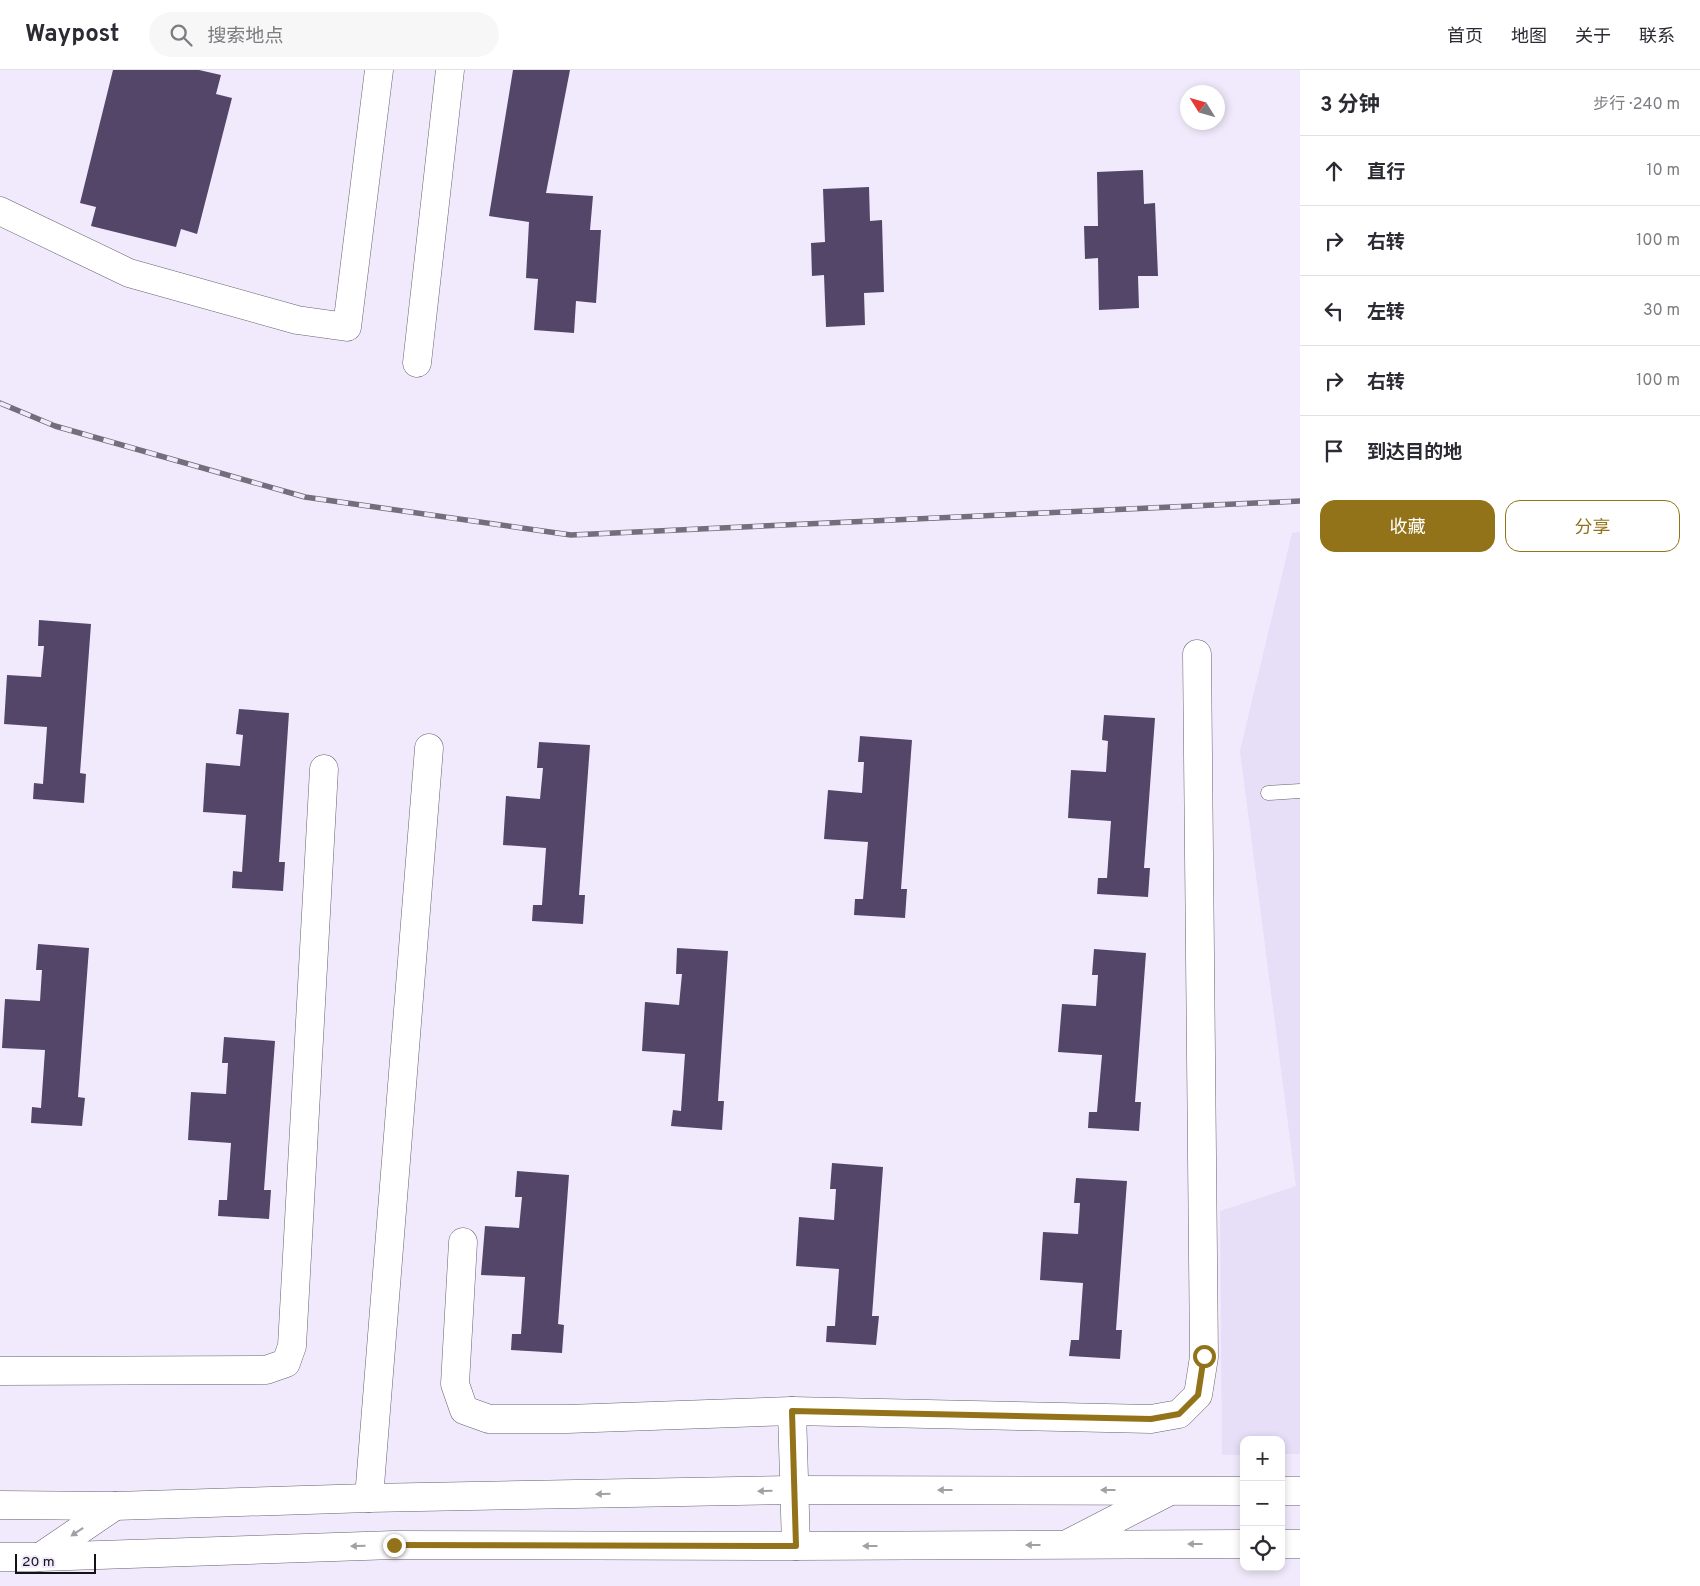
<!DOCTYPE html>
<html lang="zh">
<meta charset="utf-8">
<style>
:root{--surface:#fff;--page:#f7f7f7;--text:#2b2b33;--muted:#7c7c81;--line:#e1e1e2;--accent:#93731a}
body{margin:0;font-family:Overpass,"Noto Sans SC",sans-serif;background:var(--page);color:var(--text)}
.controls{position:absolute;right:15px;bottom:15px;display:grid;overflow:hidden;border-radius:10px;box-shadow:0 2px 8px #0003}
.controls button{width:45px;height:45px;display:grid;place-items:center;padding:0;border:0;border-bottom:1px solid var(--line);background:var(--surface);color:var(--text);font:25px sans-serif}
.compass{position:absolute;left:1180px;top:15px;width:45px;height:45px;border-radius:50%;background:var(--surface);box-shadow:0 2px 8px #0003;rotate:307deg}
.scale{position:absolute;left:15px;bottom:12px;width:81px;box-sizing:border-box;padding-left:5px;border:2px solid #141118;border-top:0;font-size:14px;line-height:18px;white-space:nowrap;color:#141118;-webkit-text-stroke:4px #f1eafc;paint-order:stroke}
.stop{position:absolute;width:15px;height:15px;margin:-11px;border:4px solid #93731a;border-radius:50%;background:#fff}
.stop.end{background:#93731a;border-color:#fff;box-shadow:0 1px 5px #0008}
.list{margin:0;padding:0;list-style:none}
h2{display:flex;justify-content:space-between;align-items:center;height:65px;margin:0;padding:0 20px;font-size:21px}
h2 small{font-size:16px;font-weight:400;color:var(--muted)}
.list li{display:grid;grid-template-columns:32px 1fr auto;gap:15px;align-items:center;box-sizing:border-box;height:70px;padding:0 20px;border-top:1px solid var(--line)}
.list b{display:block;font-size:19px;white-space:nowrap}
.list em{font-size:16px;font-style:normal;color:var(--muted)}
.actions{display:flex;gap:10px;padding:15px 20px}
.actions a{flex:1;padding:11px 0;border:1px solid var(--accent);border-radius:15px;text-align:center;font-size:18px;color:var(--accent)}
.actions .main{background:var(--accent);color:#fff}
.icon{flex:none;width:28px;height:28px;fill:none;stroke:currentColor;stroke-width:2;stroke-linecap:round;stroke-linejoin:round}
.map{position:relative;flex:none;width:1300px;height:1516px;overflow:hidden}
header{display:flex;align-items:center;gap:30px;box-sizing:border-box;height:70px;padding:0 25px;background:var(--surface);border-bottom:1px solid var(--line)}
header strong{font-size:24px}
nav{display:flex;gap:28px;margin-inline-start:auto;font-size:18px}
.search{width:350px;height:45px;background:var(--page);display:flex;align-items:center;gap:12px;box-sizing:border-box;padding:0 18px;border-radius:28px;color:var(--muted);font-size:19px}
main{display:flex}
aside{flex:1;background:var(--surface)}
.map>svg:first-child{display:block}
.built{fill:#e7def7}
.building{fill:#544668}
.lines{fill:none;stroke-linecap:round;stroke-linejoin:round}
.lane-casing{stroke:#66606f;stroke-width:15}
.street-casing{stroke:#66606f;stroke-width:29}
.secondary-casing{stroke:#66606f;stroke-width:29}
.lane{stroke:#fff;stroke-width:14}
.street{stroke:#fff;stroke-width:28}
.secondary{stroke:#fff;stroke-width:28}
.rail-casing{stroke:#736e7a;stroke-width:5.5}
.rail{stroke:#f1eafc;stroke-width:4;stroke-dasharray:11;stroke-linecap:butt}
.oneway{fill:#a1a0a3}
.route{stroke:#93731a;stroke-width:6}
</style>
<header>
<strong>Waypost</strong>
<div class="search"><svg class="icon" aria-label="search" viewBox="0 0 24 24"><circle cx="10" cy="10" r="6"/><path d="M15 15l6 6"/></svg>搜索地点</div>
<nav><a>首页</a><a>地图</a><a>关于</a><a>联系</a></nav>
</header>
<main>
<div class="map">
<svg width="1300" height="1516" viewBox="0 0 1300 1516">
<rect width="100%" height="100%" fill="#f1eafc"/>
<path class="built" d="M1300 462V1384H1281V1370H1244V1385H1222L1220 1141 1296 1116 1240 681 1292 463Z"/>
<g class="building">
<path d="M113 0H199L221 5 216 24 232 28 197 164 181 159 176 177 91 156 96 137 80 133Z"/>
<path d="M513 0H570L546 123 593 126 590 160H601L596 233 576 231 574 263 534 260 538 209 526 208 529 152 489 146Z"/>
<path d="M1143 100 1144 134 1155 133 1158 206H1138L1139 238 1099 240 1098 188 1085 189 1084 156H1098L1097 102Z"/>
<path d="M869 117 870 151 882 150 884 222 864 223 865 255 826 257 824 205 812 206 811 173 825 172 823 119Z"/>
<path d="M39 550 91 554 80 703 86 704 84 733 33 729 34 713 43 714 47 657 4 654 7 605 41 607 44 576H38Z"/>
<path d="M239 639 289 643 279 792H285L283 821 232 818 233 801 242 802 246 745 203 742 206 693 240 696 243 665 236 664Z"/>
<path d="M1104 645 1155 648 1144 798H1150L1148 827 1097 824 1098 808H1107L1111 751 1068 748 1071 700 1106 702 1108 671 1102 670Z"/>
<path d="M860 666 912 670 901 819H907L905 848 854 845 855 829H863L868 772 824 769 828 720 862 723 864 692H858Z"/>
<path d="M539 672 590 675 579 825H585L583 854 532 851 533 835H542L546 778 503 775 506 726 540 729 543 698H537Z"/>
<path d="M38 874 89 878 78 1027 85 1028 82 1056 31 1053 32 1037 41 1038 45 980 2 978 5 929 40 931 42 900H36Z"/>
<path d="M677 878 728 881 718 1031H724L722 1060 671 1056 673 1040 681 1041 685 984 642 981 645 932 679 935 682 904H676Z"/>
<path d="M1094 879 1146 883 1135 1032H1141L1139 1061 1088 1058 1089 1042H1097L1102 985 1058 982 1062 934 1096 936 1098 905H1092Z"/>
<path d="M224 967 275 971 264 1120H271L269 1149 218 1146 219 1130H227L231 1073 188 1070 191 1022 226 1024 228 993H222Z"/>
<path d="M832 1093 883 1097 872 1246H879L876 1275 826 1272 827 1256H835L839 1199 796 1196 799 1147 834 1150 836 1119H830Z"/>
<path d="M517 1101 569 1105 558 1254 564 1255 562 1283 511 1280 512 1264H521L525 1207 481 1205 485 1156 519 1158 522 1127H515Z"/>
<path d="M1076 1108 1127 1111 1116 1260H1122L1120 1289 1069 1286 1071 1270H1079L1083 1213 1040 1210 1043 1162 1078 1164 1080 1133H1074Z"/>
</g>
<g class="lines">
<g class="lane-casing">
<path id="lane" d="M1268 723 1300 721"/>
</g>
<g class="street-casing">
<g id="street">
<path d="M0 141 129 203 297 250 347 257 379 0"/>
<path d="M417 293 450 0"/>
<path d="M463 1172 455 1314 464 1340 489 1349H567L792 1341 1151 1349 1179 1344 1198 1325 1204 1287 1197 584"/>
<path d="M0 1301 266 1300 286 1293 292 1276 324 699"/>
<path d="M792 1341 796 1476"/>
<path d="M369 1428 429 678"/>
</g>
</g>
<g class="secondary-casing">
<g id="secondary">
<path d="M1281 1421H1300"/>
<path d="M0 1435 115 1436 369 1428 790 1420 1244 1421"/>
<path d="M1071 1472 1168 1422"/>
<path d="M1281 1474H1300"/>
<path d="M0 1487H40L394 1475 796 1476 1244 1474"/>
<path d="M40 1487 115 1436"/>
</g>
</g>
<use href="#lane" class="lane"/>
<use href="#street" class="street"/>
<use href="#secondary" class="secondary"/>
<g class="rail-casing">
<path id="rail" d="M0 333 55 356 305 427 571 465 1300 431"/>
</g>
<use href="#rail" class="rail"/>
</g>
<defs><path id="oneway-solid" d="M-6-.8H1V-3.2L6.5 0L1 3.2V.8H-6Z" transform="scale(1.25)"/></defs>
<g class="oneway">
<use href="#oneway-solid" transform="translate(945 1420) rotate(180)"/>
<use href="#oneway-solid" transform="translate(1108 1420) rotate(180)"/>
<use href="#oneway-solid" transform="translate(765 1421) rotate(179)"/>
<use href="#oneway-solid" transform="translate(603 1424) rotate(179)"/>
<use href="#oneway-solid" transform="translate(77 1462) rotate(146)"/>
<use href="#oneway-solid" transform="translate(1195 1474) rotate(180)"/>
<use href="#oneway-solid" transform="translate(1033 1475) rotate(180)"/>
<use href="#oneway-solid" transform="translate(358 1476) rotate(178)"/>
<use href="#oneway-solid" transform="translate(870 1476) rotate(180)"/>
</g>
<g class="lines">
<path class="route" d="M394 1475 796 1476 792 1341 1151 1349 1179 1344 1198 1325 1204 1286"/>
</g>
</svg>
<div class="controls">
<button>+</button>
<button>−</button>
<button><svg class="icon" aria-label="locate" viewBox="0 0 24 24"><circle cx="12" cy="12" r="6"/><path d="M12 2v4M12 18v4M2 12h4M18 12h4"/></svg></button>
</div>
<svg class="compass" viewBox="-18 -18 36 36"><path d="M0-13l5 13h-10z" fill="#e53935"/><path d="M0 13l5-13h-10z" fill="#7c7c81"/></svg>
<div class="scale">20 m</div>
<div class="stop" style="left:1204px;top:1286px"></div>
<div class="stop end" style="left:394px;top:1475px"></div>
</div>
<aside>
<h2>3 分钟<small>步行 · 240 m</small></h2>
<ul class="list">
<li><svg class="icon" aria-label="ahead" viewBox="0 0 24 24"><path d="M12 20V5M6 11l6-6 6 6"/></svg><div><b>直行</b></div><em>10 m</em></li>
<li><svg class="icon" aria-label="right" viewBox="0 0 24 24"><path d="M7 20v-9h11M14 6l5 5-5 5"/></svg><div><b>右转</b></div><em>100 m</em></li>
<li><svg class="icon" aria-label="left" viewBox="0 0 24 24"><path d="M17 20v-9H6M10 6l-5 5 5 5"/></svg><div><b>左转</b></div><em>30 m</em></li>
<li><svg class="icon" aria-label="right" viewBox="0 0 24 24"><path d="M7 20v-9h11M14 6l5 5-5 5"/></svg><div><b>右转</b></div><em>100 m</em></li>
<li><svg class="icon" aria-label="arrive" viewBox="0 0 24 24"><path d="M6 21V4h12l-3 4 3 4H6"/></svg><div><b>到达目的地</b></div></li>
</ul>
<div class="actions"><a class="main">收藏</a><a>分享</a></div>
</aside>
</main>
